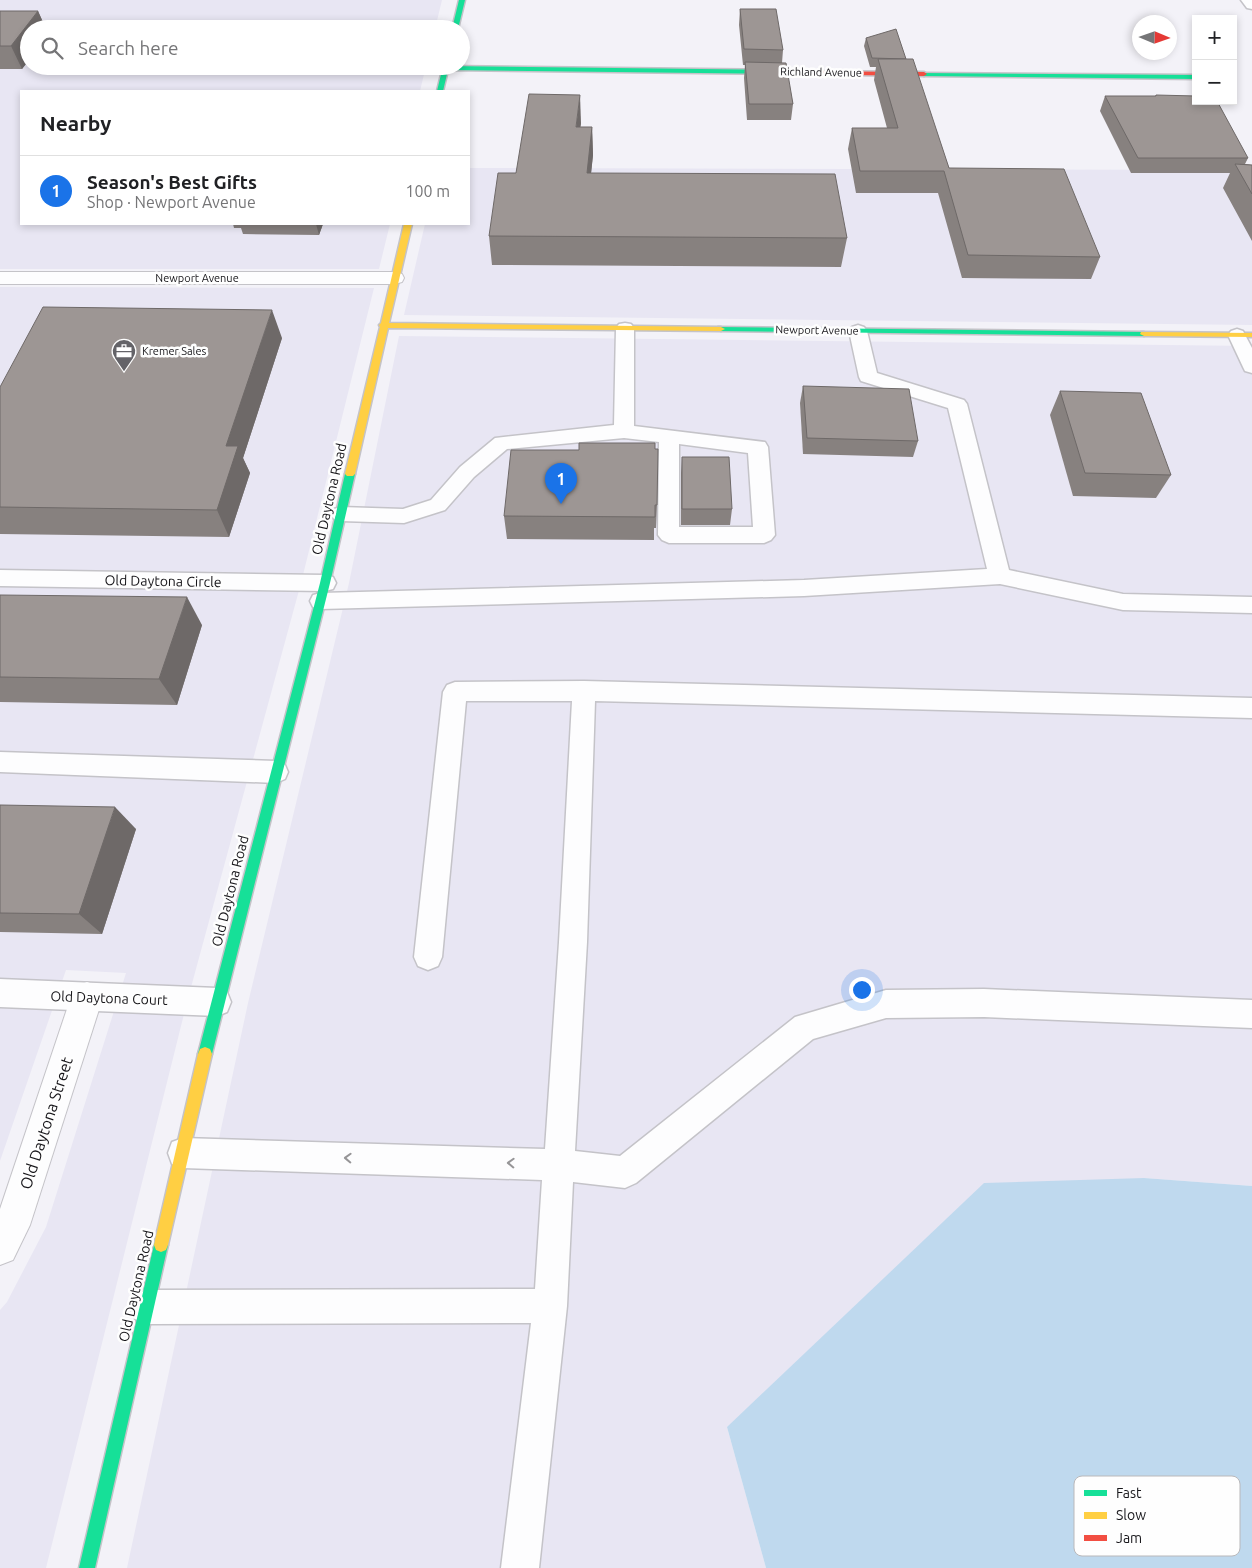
<!DOCTYPE html>
<meta charset="utf-8">
<style>
:root{--surface:#fff;--page:#f2f2f2;--text:#202124;--muted:#757577;--line:#e0e0e0;--accent:#1a73e8}
body{margin:0;font-family:Ubuntu,sans-serif;background:var(--page);color:var(--text)}
.controls{position:absolute;right:15px;top:15px;display:grid;overflow:hidden;border-radius:0px;box-shadow:0 2px 8px #0003}
.controls button{width:45px;height:45px;display:grid;place-items:center;padding:0;border:0;border-bottom:1px solid var(--line);background:var(--surface);color:var(--text);font:25px sans-serif}
.compass{position:absolute;left:1132px;top:15px;width:45px;height:45px;border-radius:50%;background:var(--surface);box-shadow:0 2px 8px #0003;rotate:92deg}
.you{position:absolute;left:861px;top:989px;width:18px;height:18px;margin:-12px;border:4px solid #fff;border-radius:50%;background:#1a73e8;box-shadow:0 0 0 8px #1a73e833}
.badge{display:grid;place-items:center;width:32px;height:32px;border-radius:50%;background:var(--accent);color:#fff;font-size:16px;font-weight:700}
.pin{position:absolute;translate:-50% -41px;filter:drop-shadow(0 1px 2px #0008)}
.pin::after{content:'';position:absolute;top:26px;width:18px;height:15px;background:inherit;clip-path:polygon(0 0,100% 0,50% 100%)}
.list{margin:0;padding:0;list-style:none}
h2{display:flex;justify-content:space-between;align-items:center;height:65px;margin:0;padding:0 20px;font-size:21px}
h2 small{font-size:16px;font-weight:400;color:var(--muted)}
.list li{display:grid;grid-template-columns:32px 1fr auto;gap:15px;align-items:center;box-sizing:border-box;height:70px;padding:0 20px;border-top:1px solid var(--line)}
.list b{display:block;font-size:19px;white-space:nowrap}
.list p{margin:0;font-size:16px;white-space:nowrap;color:var(--muted)}
.list em{font-size:16px;font-style:normal;color:var(--muted)}
.icon{flex:none;width:28px;height:28px;fill:none;stroke:currentColor;stroke-width:2;stroke-linecap:round;stroke-linejoin:round}
.map{position:relative;flex:none;width:1252px;height:1568px;overflow:hidden}
.search{position:absolute;background:var(--surface);box-shadow:0 2px 8px #0003;left:20px;top:20px;width:450px;height:55px;display:flex;align-items:center;gap:12px;box-sizing:border-box;padding:0 18px;border-radius:28px;color:var(--muted);font-size:19px}
.panel{position:absolute;background:var(--surface);box-shadow:0 2px 8px #0003;left:20px;top:90px;width:450px;height:135px;border-radius:0px}
.map>svg:first-child{display:block}
.built{fill:#e8e6f3}
.water{fill:#bfd9ee}
.lines{fill:none;stroke-linecap:round;stroke-linejoin:round}
.lane-casing{stroke:#c4c3c8;stroke-width:3}
.street-casing{stroke:#c4c3c8;stroke-width:2}
.fast-casing{stroke:#c4c3c8;stroke-width:3}
.slow-casing{stroke:#c4c3c8;stroke-width:3}
.jam-casing{stroke:#c4c3c8;stroke-width:3}
.lane{fill:#fdfdfe;fill-rule:evenodd}
.street{fill:#fdfdfe;fill-rule:evenodd}
.fast{fill:#16e098;fill-rule:evenodd}
.slow{fill:#ffcf43;fill-rule:evenodd}
.jam{fill:#f24e42;fill-rule:evenodd}
.wall{fill:#87817f}
.shaded-wall{fill:#6e6968}
.building{fill:#9d9694;stroke:#6e6968}
.oneway{stroke:#969597}
.labels{text-anchor:middle;stroke-width:5;stroke-linejoin:round;paint-order:stroke}
.far-street-label{font-size:11px;fill:#17161a;stroke:#fefefe}
.far-poi-label{font-size:11px;fill:#17161a;stroke:#fefefe;text-anchor:start}
.street-label{font-size:14px;fill:#17161a;stroke:#fefefe}
.near-street-label{font-size:16px;fill:#17161a;stroke:#fefefe}
.key{fill:#fefefe;stroke:#b9b8ba;stroke-width:1}
.key-label{font-size:14px;fill:#17161a}
</style>
<div class="map">
<svg width="1252" height="1568" viewBox="0 0 1252 1568">
<rect width="100%" height="100%" fill="#f3f2f8"/>
<g class="built">
<path d="M0 0H442L435 29H29V66H426L420 91H21V224H390L379 269H0Z"/>
<path d="M469 168 1252 170V325L404 315 425 224H469Z"/>
<path d="M0 287 374 288 301 583 187 1002 46 1568H0V1310L7 1302 46 1227 126 973 66 970 0 1161Z"/>
<path d="M399 336 1252 346V1186L1144 1178 727 1427 766 1568H127L248 1003 349 583Z"/>
</g>
<path class="water" d="M1144 1178 1252 1186V1568H766L727 1427 984 1183Z"/>
<g class="lines">
<g class="lane-casing">
<g id="lane">
<path d="M1241 0H1252V9L1247 8Z"/>
<path d="M625 323 631 324 634 328V426L765 442 768 447 775 535 771 540 764 543H669L662 540 658 535 659 442 624 438 507 449 474 477 445 510 404 523 341 521 334 519 331 514 334 509 341 507 403 509 431 500 460 467 495 438 614 425 616 328 619 324ZM679 444 748 453 753 527H679Z"/>
<path d="M858 325 864 327 867 331 877 373 964 400 967 404 1009 570 1123 594 1252 597V613L1123 610 1000 584 804 596 321 609 313 607 310 601 313 595 321 593 804 580 987 569 948 408 861 381 859 377 849 331 852 327Z"/>
<path d="M1237 329 1243 331 1252 348V373L1245 371 1243 367 1228 335 1231 331Z"/>
<path d="M0 570 325 575 333 577 336 583 333 589 325 591 0 586Z"/>
<path d="M584 681 1252 698V718L595 701 587 942 575 1151 620 1156 795 1017 886 990 984 989 1252 1000V1028L984 1017 886 1018 813 1039 636 1183 625 1188 573 1182 567 1306 539 1568H501L531 1323 147 1324 135 1319 130 1307 135 1295 147 1290 535 1289 542 1180 183 1168 172 1164 168 1153 172 1142 183 1138 545 1149 559 942 572 701H466L442 957 438 966 428 970 418 966 414 957 443 692 447 685 455 682Z"/>
<path d="M0 752 276 761 285 765 288 772 285 779 276 783 0 772Z"/>
<path d="M0 979 217 988 227 992 231 1002 227 1012 217 1016 0 1007Z"/>
</g>
</g>
<g class="street-casing">
<g id="street">
<path d="M0 272H395L402 274 404 278 402 282 395 284H0Z"/>
<path d="M87 982 98 986 103 997 30 1225 13 1260 0 1265V1209L71 997 76 986Z"/>
</g>
</g>
<g class="fast-casing">
<g id="fast">
<path d="M459 0H465L458 29H452Z"/>
<path d="M443 66 786 70 789 72 786 74 448 70 443 91H437Z"/>
<path d="M922 73 1196 75V79L924 76 921 74Z"/>
<path d="M718 327 1144 332 1148 334 1144 336 721 331 717 329Z"/>
<path d="M350 471 355 474 330 583 212 1054 210 1059 205 1061 200 1059 198 1054 320 583 345 474Z"/>
<path d="M161 1238 166 1240 168 1245 95 1568H79L154 1245 156 1240Z"/>
</g>
</g>
<g class="slow-casing">
<g id="slow">
<path d="M404 224H412L389 323 721 327 725 329 721 331 388 328 355 474 353 476H347L345 474 380 327 379 325 381 323Z"/>
<path d="M1141 332 1252 333V337L1144 336 1140 334Z"/>
<path d="M205 1047 210 1049 212 1054 168 1245 166 1250 161 1252 156 1250 154 1245 198 1054 200 1049Z"/>
</g>
</g>
<g class="jam-casing">
<path id="jam" d="M784 71 924 72 927 74 924 76 786 74 783 72Z"/>
</g>
<use href="#lane" class="lane"/>
<use href="#street" class="street"/>
<use href="#fast" class="fast"/>
<use href="#slow" class="slow"/>
<use href="#jam" class="jam"/>
</g>
<g class="wall">
<path d="M740 9 783 50 782 63 793 104 791 120H747L744 78 745 65H743L739 25Z"/>
<path d="M0 11H38L46 29H29V60L22 69H0Z"/>
<path d="M866 38 906 59 949 168 1100 257 1091 279 962 278 938 193H856L848 149 852 128H887L874 80 876 67H870L864 46Z"/>
<path d="M1156 95 1248 158 1245 164 1252 165V241L1223 188 1230 173H1131L1100 111 1105 96H1155Z"/>
<path d="M581 123 580 127H592L593 155 591 173 847 238 841 267 492 265 489 236 516 173Z"/>
<path d="M233 224H323L319 235 243 234 241 228H234Z"/>
<path d="M282 338 243 458 250 473 229 537 0 534V387Z"/>
<path d="M803 386 918 441 913 457 803 454 800 403Z"/>
<path d="M1060 391 1171 475 1156 498 1073 496 1050 415Z"/>
<path d="M682 457 732 509 730 525H681V473Z"/>
<path d="M657 505 656 528H654V540L507 539 504 516Z"/>
<path d="M0 595 202 625 177 705 0 702Z"/>
<path d="M0 805 136 829 102 934 0 932Z"/>
</g>
<g class="shaded-wall">
<path d="M38 11 46 29H29V60L22 69 11 46Z"/>
<path d="M580 95 581 123 577 155 576 127Z"/>
<path d="M592 127 593 155 588 202 587 173Z"/>
<path d="M316 224H323L319 235Z"/>
<path d="M272 310 282 338 243 458 250 473 229 537 217 510 226 446Z"/>
<path d="M187 597 202 625 177 705 159 679Z"/>
<path d="M115 807 136 829 102 934 79 914Z"/>
</g>
<g class="building">
<path d="M740 9H776L783 50 744 49Z"/>
<path d="M0 11H38L11 46H0Z"/>
<path d="M896 29 906 59 872 58 866 38Z"/>
<path d="M878 59H913L949 168 1064 169 1100 257 968 255 944 171H860L852 128H898Z"/>
<path d="M745 62 786 63 793 104H749Z"/>
<path d="M529 94 580 95 576 127H592L587 173 835 174 847 238 489 236 498 173H516Z"/>
<path d="M1156 95 1196 96V101H1217L1248 158H1138L1105 96H1156Z"/>
<path d="M1235 164 1252 165V194Z"/>
<path d="M43 307 272 310 226 446H238L217 510 0 507V387Z"/>
<path d="M803 386 909 389 918 441 807 438Z"/>
<path d="M1060 391 1141 393 1171 475 1085 473Z"/>
<path d="M579 443H655V449H658L657 505H655V517L504 516 511 450H579Z"/>
<path d="M682 457H729L732 509H682Z"/>
<path d="M0 595 187 597 159 679 0 677Z"/>
<path d="M0 805 115 807 79 914 0 913Z"/>
</g>
<defs><path id="oneway-chevron" d="M-2-3.5L2.5 0L-2 3.5" fill="none" stroke-width="1.6" stroke-linecap="round" stroke-linejoin="round" transform="scale(1.25)"/></defs>
<g class="oneway">
<use href="#oneway-chevron" transform="translate(348 1158) rotate(-178)"/>
<use href="#oneway-chevron" transform="translate(511 1163) rotate(-178)"/>
</g>
<defs>
<g id="office-pin" transform="scale(1.25)"><path d="M0 17L-7.5 6A9.5 9.5 0 1 1 7.5 6Z" fill="#646368" stroke="#fefefe"/><path d="M-6-3h4V-5.5h4V-3h4V5H-6ZM-1-4.5V-3h2v-1.5ZM-6 0V1H6V0Z" fill="#fff"/></g>
</defs>
<g fill-rule="evenodd">
<use href="#office-pin" x="124" y="351"/>
</g>
<g class="labels">
<g class="far-street-label">
<text transform="translate(821 72) rotate(1)" y="4">Richland Avenue</text>
<text x="197" y="282">Newport Avenue</text>
<text transform="translate(817 330) rotate(1)" y="4">Newport Avenue</text>
</g>
<g class="far-poi-label">
<text x="142" y="355">Kremer Sales</text>
</g>
<g class="street-label">
<text transform="translate(329 499) rotate(-77)" y="5">Old Daytona Road</text>
<text transform="translate(163 581) rotate(1)" y="5">Old Daytona Circle</text>
<text transform="translate(230 891) rotate(-76)" y="5">Old Daytona Road</text>
<text transform="translate(109 998) rotate(2)" y="5">Old Daytona Court</text>
<text transform="translate(136 1286) rotate(-77)" y="5">Old Daytona Road</text>
</g>
<g class="near-street-label">
<text transform="translate(46 1123) rotate(-72)" y="6">Old Daytona Street</text>
</g>
</g>
<rect x="1074" y="1476" width="166" height="80" rx="8" class="key"/>
<rect x="1084" y="1490" width="23" height="6" fill="#16e098"/>
<rect x="1084" y="1512" width="23" height="7" fill="#ffcf43"/>
<rect x="1084" y="1535" width="23" height="6" fill="#f24e42"/>
<g class="key-label">
<text x="1116" y="1498">Fast</text>
<text x="1116" y="1520">Slow</text>
<text x="1116" y="1543">Jam</text>
</g>
</svg>
<div class="controls">
<button>+</button>
<button>−</button>
</div>
<svg class="compass" viewBox="-18 -18 36 36"><path d="M0-13l5 13h-10z" fill="#e53935"/><path d="M0 13l5-13h-10z" fill="#757577"/></svg>
<div class="you"></div>
<div class="pin badge" style="left:561px;top:504px">1</div>
<div class="search"><svg class="icon" aria-label="search" viewBox="0 0 24 24"><circle cx="10" cy="10" r="6"/><path d="M15 15l6 6"/></svg>Search here</div>
<section class="panel">
<h2>Nearby<small></small></h2>
<ul class="list">
<li><span class="badge">1</span><div><b>Season's Best Gifts</b><p>Shop · Newport Avenue</p></div><em>100 m</em></li>
</ul>
</section>
</div>
